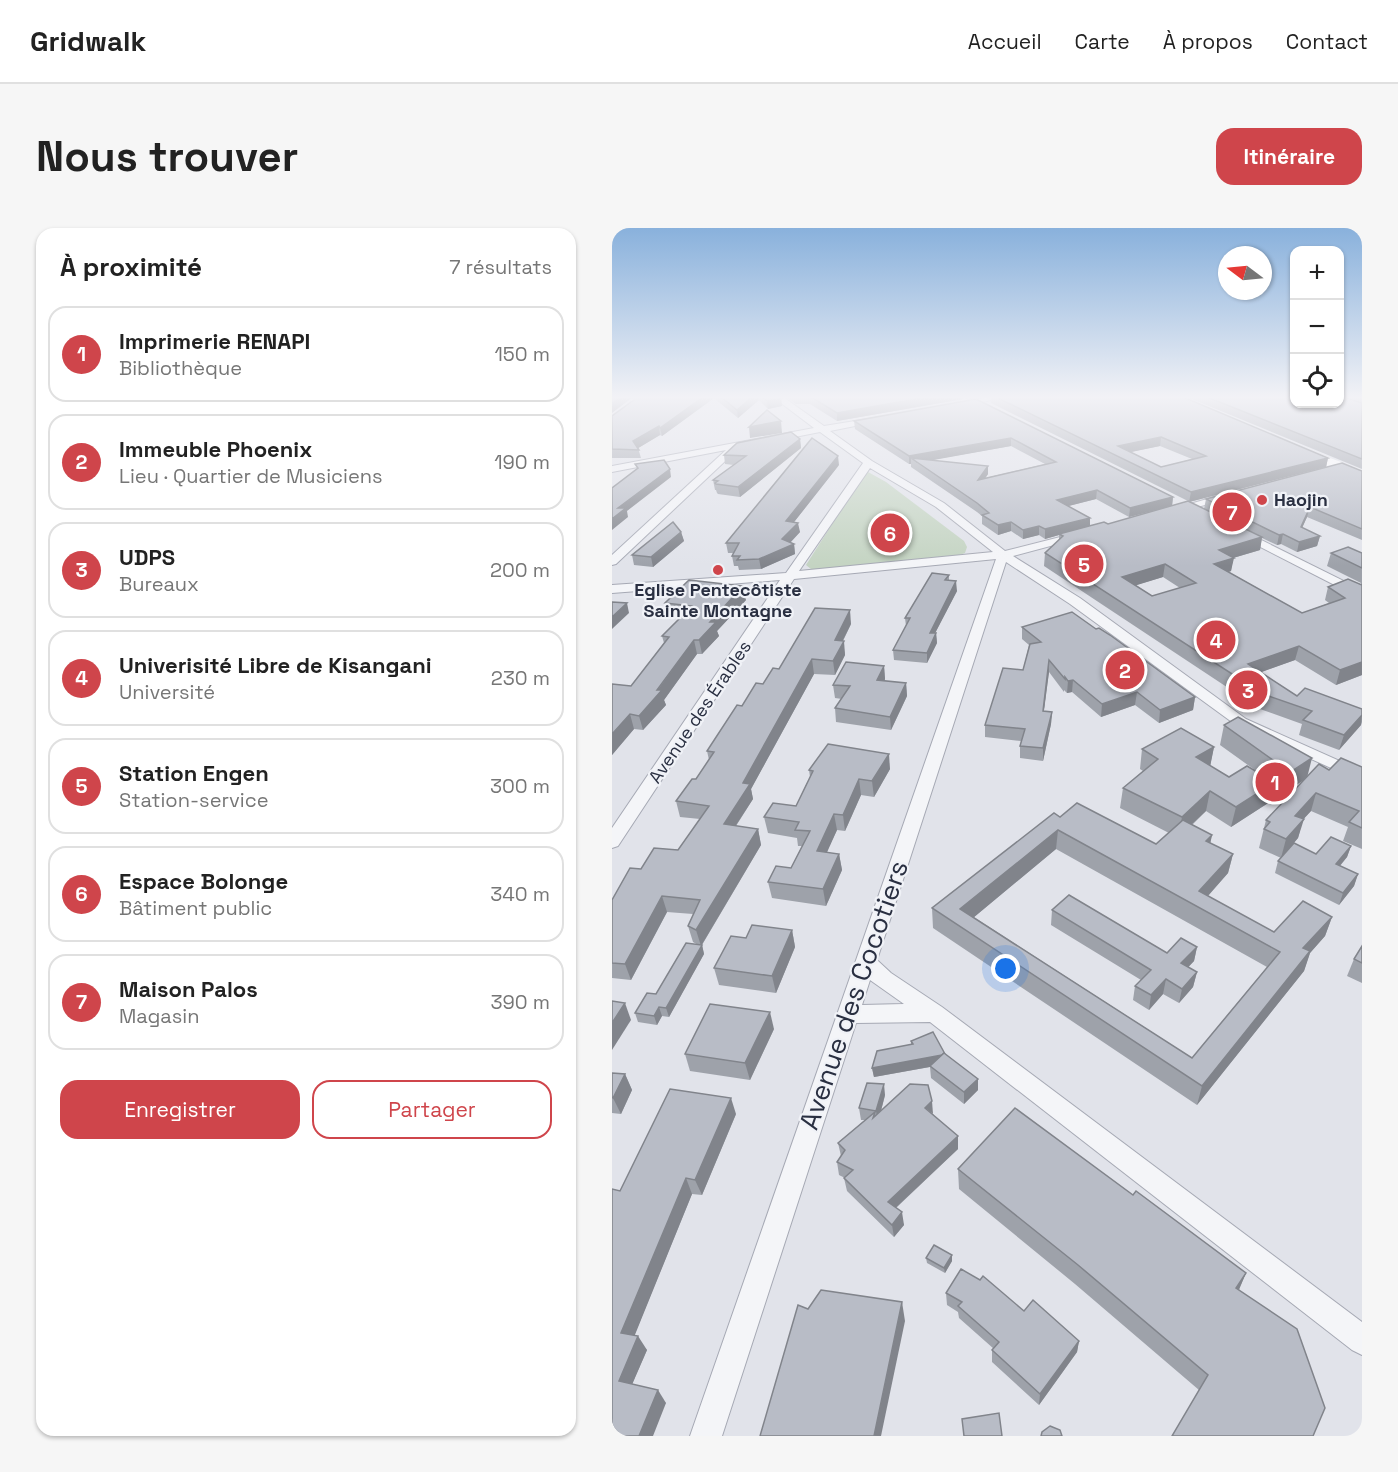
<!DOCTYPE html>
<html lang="fr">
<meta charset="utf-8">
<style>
:root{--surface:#fff;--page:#f6f6f6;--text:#222;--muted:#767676;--line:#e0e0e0;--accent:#cf454b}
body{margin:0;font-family:"Space Grotesk",sans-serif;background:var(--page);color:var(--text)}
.controls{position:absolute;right:18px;top:18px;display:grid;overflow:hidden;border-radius:12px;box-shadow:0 2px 4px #0004}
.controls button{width:54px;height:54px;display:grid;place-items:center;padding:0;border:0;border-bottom:2px solid var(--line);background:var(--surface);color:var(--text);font:30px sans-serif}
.compass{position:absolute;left:606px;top:18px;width:54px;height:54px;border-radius:50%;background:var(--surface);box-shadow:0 2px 4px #0004;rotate:286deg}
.you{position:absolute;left:394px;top:741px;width:21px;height:21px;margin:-15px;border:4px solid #fff;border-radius:50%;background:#1a73e8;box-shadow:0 0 0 9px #1a73e833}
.badge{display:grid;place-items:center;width:39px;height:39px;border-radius:50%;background:var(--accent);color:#fff;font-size:20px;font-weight:700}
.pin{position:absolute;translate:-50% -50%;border:3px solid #fff;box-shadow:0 2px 6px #0006}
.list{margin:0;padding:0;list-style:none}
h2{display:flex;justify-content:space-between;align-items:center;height:78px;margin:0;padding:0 24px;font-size:26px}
h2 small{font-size:20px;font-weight:400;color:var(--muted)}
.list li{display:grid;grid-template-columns:39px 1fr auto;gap:18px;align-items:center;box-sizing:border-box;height:96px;margin:0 12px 12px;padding:0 12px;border:2px solid var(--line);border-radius:18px}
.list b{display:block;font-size:22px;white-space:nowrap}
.list p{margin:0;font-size:20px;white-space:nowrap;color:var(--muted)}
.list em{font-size:20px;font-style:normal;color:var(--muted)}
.actions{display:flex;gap:12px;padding:18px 24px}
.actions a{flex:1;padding:14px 0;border:2px solid var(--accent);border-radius:18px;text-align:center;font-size:21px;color:var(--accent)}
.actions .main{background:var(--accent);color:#fff}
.icon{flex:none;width:33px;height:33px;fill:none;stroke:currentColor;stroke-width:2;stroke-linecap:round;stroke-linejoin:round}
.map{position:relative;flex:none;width:750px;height:1208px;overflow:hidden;border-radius:18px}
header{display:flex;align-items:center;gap:36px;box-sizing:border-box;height:84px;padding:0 30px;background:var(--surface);border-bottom:2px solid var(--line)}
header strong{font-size:28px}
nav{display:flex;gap:33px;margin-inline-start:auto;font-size:21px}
.intro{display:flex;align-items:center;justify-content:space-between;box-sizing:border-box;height:144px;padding:0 36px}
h1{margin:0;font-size:42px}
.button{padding:15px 27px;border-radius:18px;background:var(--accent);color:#fff;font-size:21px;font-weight:700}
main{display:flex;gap:36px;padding:0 36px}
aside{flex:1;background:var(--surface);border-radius:18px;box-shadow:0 2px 4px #0004}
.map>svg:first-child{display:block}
.green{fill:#c4d4c2}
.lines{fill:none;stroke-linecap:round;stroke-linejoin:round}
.street-casing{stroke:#a6a9b4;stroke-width:2}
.street{fill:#f4f5f8;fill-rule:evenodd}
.secondary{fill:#fff;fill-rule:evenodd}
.wall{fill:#9ea2aa;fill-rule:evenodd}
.shaded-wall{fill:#81848b}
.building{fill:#b8bcc6;stroke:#81848b;stroke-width:1.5;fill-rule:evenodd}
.poi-dot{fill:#cf454b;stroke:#f0f2f7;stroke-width:2}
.labels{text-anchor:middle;stroke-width:4.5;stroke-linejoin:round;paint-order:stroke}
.far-poi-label{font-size:18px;font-weight:bold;fill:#292f41;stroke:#f0f2f7;text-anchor:start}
.far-street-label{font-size:18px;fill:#292f41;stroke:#f0f2f7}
.near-street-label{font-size:27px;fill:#292f41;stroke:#f0f2f7}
</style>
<header>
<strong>Gridwalk</strong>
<nav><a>Accueil</a><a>Carte</a><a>À propos</a><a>Contact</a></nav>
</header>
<div class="intro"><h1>Nous trouver</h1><a class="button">Itinéraire</a></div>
<main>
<aside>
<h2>À proximité<small>7 résultats</small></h2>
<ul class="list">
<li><span class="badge">1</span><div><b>Imprimerie RENAPI</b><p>Bibliothèque</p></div><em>150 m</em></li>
<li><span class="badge">2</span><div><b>Immeuble Phoenix</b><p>Lieu · Quartier de Musiciens</p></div><em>190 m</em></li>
<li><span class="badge">3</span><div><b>UDPS</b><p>Bureaux</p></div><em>200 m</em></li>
<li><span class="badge">4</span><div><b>Univerisité Libre de Kisangani</b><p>Université</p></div><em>230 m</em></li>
<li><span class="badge">5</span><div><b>Station Engen</b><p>Station-service</p></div><em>300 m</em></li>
<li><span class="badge">6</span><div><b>Espace Bolonge</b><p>Bâtiment public</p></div><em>340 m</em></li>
<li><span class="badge">7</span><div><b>Maison Palos</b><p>Magasin</p></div><em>390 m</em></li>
</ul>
<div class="actions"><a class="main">Enregistrer</a><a>Partager</a></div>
</aside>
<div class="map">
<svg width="750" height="1208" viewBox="0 0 750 1208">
<rect width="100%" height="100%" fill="#e1e3ea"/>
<path class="green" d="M256 244 274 254 352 313 355 319 353 325 345 328 210 341H199L194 337 252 246Z"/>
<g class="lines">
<g class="street-casing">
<g id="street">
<path d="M161 169H171L212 198 268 189V193L218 203 260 233 332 275 393 323 468 304 472 305V309L401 328 468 370 634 491 750 543V554L624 497 458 376 394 334 265 732 279 745 330 779 750 1094V1127L740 1122 318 794 244 795 110 1208H78L384 331 182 351 6 618 0 620V600L168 352 0 365V357L174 345 251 235 208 204 127 220 4 336 0 337V327L114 222 0 244V238L202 200ZM258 240 324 279 381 324 187 343ZM258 752 292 776 250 777Z"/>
<path d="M374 169H392L345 180 341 177Z"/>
<path d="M616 265 620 266V270L562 285 557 282Z"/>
<path d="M629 302 750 362V371L625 307V303Z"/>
</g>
</g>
<use href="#street" class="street"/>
<path class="secondary" d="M684 217 750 242V251L679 224 677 221Z"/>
</g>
<g class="wall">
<path d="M26 169H167L169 170 170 178 156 181 147 172 126 190 102 170 50 208 48 207 26 220 29 230H0V188Z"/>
<path d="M174 169H351V171L225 193 198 176H184Z"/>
<path d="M379 169H571L716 230 714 239 577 274 592 281 594 271 750 243V312L695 289 690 300 708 308 705 318 685 324 669 316 665 317 650 310 648 322 621 330 619 343 617 344 690 385 717 375 713 372 716 359 749 356V355L715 338 719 325H750V447L724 457 683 432 649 444 685 468 750 481V494L749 497 727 522 687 507 690 496 648 481 432 338 433 325 447 312V307L433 311 427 307 411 311 399 303 386 307 370 296V288L365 284 299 239V236H297L243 201 242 193 364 171 561 269 560 278 576 273 379 175ZM399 218 433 236 373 250 376 246 319 232ZM548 218 580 231 549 239 518 224ZM484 271 517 289 552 280 496 296 478 298 456 278ZM551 349 568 360 540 368 524 357Z"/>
<path d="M575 169H682L750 175V241Z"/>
<path d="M734 169H750V174Z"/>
<path d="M188 211 189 220 128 269 106 266 105 265 104 262H103L101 252 122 237 113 236 112 227Z"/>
<path d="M227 237 182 294 188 304 178 315 182 316 183 326 149 341 127 342 126 338H122L120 328 121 325H116L114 315Z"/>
<path d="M69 304 72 313 41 339 22 337 20 327Z"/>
<path d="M337 347V352L345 363 323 405H324L325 415 315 435 282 432 281 422 294 398 293 390Z"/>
<path d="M134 372 105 403 107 408 90 426H85L52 472 54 477 31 502 22 501 0 527V456L19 458 52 415 50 408 68 390 57 389 53 375Z"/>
<path d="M239 396 231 413 233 427 223 447 202 446 139 561 141 571 124 598 146 601 149 617 90 717 92 726 57 789 50 788 45 797 26 794 23 785 44 766 86 717 81 714 76 698 81 686 55 684 19 752 0 750V672L29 641 66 622 88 591 68 589 64 573 84 551 97 532 95 523 130 478 167 441Z"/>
<path d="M410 399 583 469 581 482 547 495 523 477 489 489 460 464 455 465 452 462V464L437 444 432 483 440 484 439 496 431 533 408 530V518L409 513 373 509V497L411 442 417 417 410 411Z"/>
<path d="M272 438 273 451V453L294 455 295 468 279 502 224 494 223 480 230 471 223 470 221 457Z"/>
<path d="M612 497 695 549 717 542 750 539V621L731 613 736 599 699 583 691 591 686 610 669 630 647 620 654 592 692 552 619 599 594 583 580 597 600 607 598 615 621 626 616 645 596 668 662 704 720 689 713 708 698 725 692 743 585 877 321 700 320 680 448 589 544 616 557 605 508 580 511 560 531 543 528 541 530 521 602 519 598 538 617 549 647 545 608 517ZM444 621 655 739 580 830 362 689Z"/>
<path d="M278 541 262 569 249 567 233 603 225 602 214 625 227 626 230 642 214 678 160 670 156 654 179 640 190 618H186L185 610 156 605 152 589 184 578 198 549 197 542Z"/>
<path d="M739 618 735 629 728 638 746 646 742 658 727 677 663 645 666 633Z"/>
<path d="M440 682 555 725 585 719 582 733 576 739 585 744 581 759 567 775 551 766 537 782 521 772 523 758 529 752 439 697Z"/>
<path d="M180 702 183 719 164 765 107 757 102 740 134 710Z"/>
<path d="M750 718V755L735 748 742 731Z"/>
<path d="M162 801 138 852 78 843 73 826Z"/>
<path d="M299 813 333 826 366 862 352 876 319 850 318 839 262 849 260 840 299 817Z"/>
<path d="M0 845 13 846 20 862 9 886 0 885Z"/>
<path d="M273 867 269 883 321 886 346 921 284 980 292 997 282 1009 235 963 232 950H233L227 947 225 934 229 928 226 915 253 892H249L247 880Z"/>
<path d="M124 886 90 967 80 966 22 1108 35 1122 20 1156 54 1175 0 1208 8 963Z"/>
<path d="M346 941 521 967 634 1045 627 1061 701 1208 587 1162 463 1056 347 961Z"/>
<path d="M340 1027V1033L333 1045 315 1035 314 1030Z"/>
<path d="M334 1065 412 1083 467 1113 465 1124 427 1177 380 1134V1122L382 1121 347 1090 346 1084 335 1077Z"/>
</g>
<g class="shaded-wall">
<path d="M9 169H21L0 185V176Z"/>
<path d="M91 169H102V170L50 208 48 200Z"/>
<path d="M140 169H147V172L126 190 125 182Z"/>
<path d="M315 169H351V171L225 193V185Z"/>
<path d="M169 170 170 178 156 181 155 173Z"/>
<path d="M169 193 170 205 138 210 137 199Z"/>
<path d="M47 198 48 207 23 222 21 213Z"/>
<path d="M549 209 548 218 505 227 506 218Z"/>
<path d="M399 210V218L305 235 299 230V236H297V228Z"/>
<path d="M188 211 189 220 128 269 126 259Z"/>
<path d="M226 228 227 237 175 303 174 293Z"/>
<path d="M716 230 714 239 577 274 579 264Z"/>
<path d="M376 238V246L367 260 366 252Z"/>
<path d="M58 241 59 249 15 283 16 289 0 302V291L6 280Z"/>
<path d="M485 262 484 271 445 281V272Z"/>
<path d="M561 269 560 278 517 289 518 280Z"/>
<path d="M698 279 695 289 686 309 689 299Z"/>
<path d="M478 290V299L447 306V307L433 311V301Z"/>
<path d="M399 294V303L386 307V297Z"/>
<path d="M186 295 188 304 173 320 182 316 183 326 149 341 147 331 170 311Z"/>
<path d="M427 298V307L411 311V302Z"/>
<path d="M69 304 72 313 41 339 39 329Z"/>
<path d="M671 306 669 316 665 317 667 307Z"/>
<path d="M708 308 705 318 685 324 687 314Z"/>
<path d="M650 309 648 322 604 335 607 322Z"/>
<path d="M622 330 619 343 600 349 602 336Z"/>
<path d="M553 336 551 349 509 362 510 349Z"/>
<path d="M344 353 345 363 318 415V405Z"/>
<path d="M131 358 134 372 105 403 107 408 90 426 87 412 98 394Z"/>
<path d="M15 375 17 385 0 401V389Z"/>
<path d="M238 382 239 396 224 426 223 412Z"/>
<path d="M324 405 325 415 315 435V425Z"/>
<path d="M82 412 85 426 52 472 54 477 31 502 27 488Z"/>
<path d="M232 413 233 427 223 447 221 433Z"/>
<path d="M687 418 683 432 633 450 636 436Z"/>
<path d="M200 431 202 446 139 561 141 571 115 611 112 596 131 555Z"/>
<path d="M437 432V444L430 496 431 483Z"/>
<path d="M750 434V447L724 457 728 442Z"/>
<path d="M272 438 273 451 266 465 265 452Z"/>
<path d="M461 452 460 464 455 465 456 453Z"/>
<path d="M294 455 295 468 279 502 278 489Z"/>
<path d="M525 464 523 477 489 489 490 476Z"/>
<path d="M583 469 581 482 547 495 548 482Z"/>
<path d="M440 484 439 496 431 533V520Z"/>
<path d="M18 486 22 501 0 527V506Z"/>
<path d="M750 487 749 497 727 522 732 507Z"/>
<path d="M602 519 598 539 584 529Z"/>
<path d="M277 526 278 541 262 569 260 553Z"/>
<path d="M700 530 695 550 619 599 624 579Z"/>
<path d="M247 551 249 567 233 603 231 587Z"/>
<path d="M598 563 594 583 566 609 570 589Z"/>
<path d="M704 565 699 583 678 606 683 588Z"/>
<path d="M222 586 225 602 208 640 205 623Z"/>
<path d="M692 591 686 610 669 630 674 611Z"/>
<path d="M146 601 149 617 89 718 84 702Z"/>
<path d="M446 602 444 621 349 700 348 681Z"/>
<path d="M600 607 596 626 594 613Z"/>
<path d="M739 618 735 629 720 647 724 636Z"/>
<path d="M227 626 230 642 214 678 211 661Z"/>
<path d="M621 626 616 645 586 679 587 663Z"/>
<path d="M746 646 742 658 727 677 731 665Z"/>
<path d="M50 668 55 684 19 752 13 736Z"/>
<path d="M720 689 713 708 698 725 692 743 585 877 590 858 691 720Z"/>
<path d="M180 702 183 719 164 765 160 748Z"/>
<path d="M90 717 92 726 57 789 54 780Z"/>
<path d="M585 719 582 733 566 750 569 735Z"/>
<path d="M585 744 581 759 567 775 570 761Z"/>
<path d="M554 751 551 766 537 782 539 767Z"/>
<path d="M13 775 19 792 0 822V795Z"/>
<path d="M47 779 50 788 45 797 42 788Z"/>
<path d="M158 784 162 801 138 852 133 835Z"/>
<path d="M333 826 334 836 262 849 260 840Z"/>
<path d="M13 846 20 862 9 886 1 870Z"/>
<path d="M366 851V862L352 876V864Z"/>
<path d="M272 856 273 867 266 894 264 883Z"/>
<path d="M119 870 124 886 90 967 83 952Z"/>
<path d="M320 873 321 886 313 880Z"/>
<path d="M346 908V921L277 986 276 974Z"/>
<path d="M74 950 80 966 18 1119 9 1105Z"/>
<path d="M290 984 292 997 282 1009 280 997Z"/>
<path d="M340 1027V1033L333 1045 332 1040Z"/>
<path d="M634 1045 626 1064 624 1060Z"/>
<path d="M290 1074 293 1093 269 1208H262Z"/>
<path d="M26 1108 35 1122 16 1166 7 1153Z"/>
<path d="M467 1113 465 1124 427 1177 428 1166Z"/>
<path d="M46 1162 54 1175 41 1208H27Z"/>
</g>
<g class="building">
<path d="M0 169H9L0 176Z"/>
<path d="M26 169H91L48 200 47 198 21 213 27 222 0 221V188Z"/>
<path d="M109 169H140L125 182Z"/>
<path d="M151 169H167L169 170 155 173Z"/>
<path d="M199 169H315L225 185Z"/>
<path d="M384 169H571L716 230 579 264ZM549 209 594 228 549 239 506 218Z"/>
<path d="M595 169H682V176H728V169H732L750 175V231Z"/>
<path d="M364 171 561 269 518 280 485 262 445 272 478 290 433 301 427 298 411 302 399 294 386 297 370 287 377 285 365 275 299 230 376 238 366 252 444 234 399 210 297 228 242 193Z"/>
<path d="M155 182 169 193 137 199Z"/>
<path d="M179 204 188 211 126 259 104 256 103 255 106 253 101 252 134 228 112 227 125 215Z"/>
<path d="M200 210 226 228 174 293 186 295 170 311 182 316 147 331 125 332 128 328H120L127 315H114Z"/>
<path d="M52 232 58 241 6 280H14L0 291V260L26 240 23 236Z"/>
<path d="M730 235 750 243V301L698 279 689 299 708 308 687 314 671 306 667 307 594 271Z"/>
<path d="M576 273 650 309 607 322 622 330 602 336 690 385 733 370 716 359 736 351 750 357V434L728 442 687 418 636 436 685 468 693 460 750 481V487L732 507 691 492 700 483 651 466 433 325 451 308 447 306 492 294 496 296ZM553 336 584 355 540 368 510 349Z"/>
<path d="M61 294 69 304 39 329 20 327Z"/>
<path d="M736 319 750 325V340L719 325Z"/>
<path d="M320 345 337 347 333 352 344 353 318 405H324L315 425 281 422 298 390H293Z"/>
<path d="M77 352 131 358 98 394H104L87 412H82L45 462H50L27 488 18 486 0 506V456L19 458 57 409 50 408 80 378 53 375Z"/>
<path d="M0 374 15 375 0 389Z"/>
<path d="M203 380 238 382 223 412 232 413 221 433 200 431 131 555 138 556 112 596 146 601 84 702 76 698 88 672 50 668 13 736 0 735V672L18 640 29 641 42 620 66 622 97 578 64 573 80 551H84L102 524 95 523 125 477 130 478 144 455 151 456 161 440 167 441Z"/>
<path d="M460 384 484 401 487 400 498 407 583 469 548 482 525 464 490 476 461 452 456 453 453 449V451L437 432 431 483 440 484 431 520 408 518 413 501 373 497 391 440 411 442 418 416 429 414 410 399Z"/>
<path d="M234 434 272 438 265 452 294 455 278 489 223 480 238 458 221 457Z"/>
<path d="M626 489 700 530 624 579 598 563 570 589 511 560 546 531 530 521 569 500 602 519 584 529 617 549 635 538 655 550 665 535 612 497Z"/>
<path d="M216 516 277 526 260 553 247 551 231 587 222 586 205 623 227 626 211 661 156 654 164 638 179 640 198 603 183 602 187 594 152 589 161 575 184 578 201 543 197 542Z"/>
<path d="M729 530 750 539V600L737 594 747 583 704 565 683 588 692 591 674 611 652 601 658 594 654 592 707 536 717 542Z"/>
<path d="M465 575 544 616 571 592 600 607 594 613 621 626 587 663 662 704 691 673 720 689 691 720 698 723 590 858 320 680 442 585 448 589ZM446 602 668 724 580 830 348 681Z"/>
<path d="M719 609 739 618 724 636 746 646 731 665 666 633 682 615 704 626Z"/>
<path d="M457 667 555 725 569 710 585 719 569 735 585 744 570 761 554 751 539 767 523 758 539 742 440 682Z"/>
<path d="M140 697 180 702 160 748 102 740 119 708 134 710Z"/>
<path d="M74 715 90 717 54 780 47 779 42 788 23 785 35 765 44 766Z"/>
<path d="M750 718V735L742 731Z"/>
<path d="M0 773 13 775 0 795Z"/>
<path d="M98 776 158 784 133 835 73 826Z"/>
<path d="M321 804 333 826 332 825 330 827 260 840 265 823 301 816 299 813Z"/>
<path d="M332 825 366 851 352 864 318 838Z"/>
<path d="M0 845 13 846 1 870 0 869Z"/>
<path d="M255 855 272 856 264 883 247 880Z"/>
<path d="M298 856 316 857 320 873 313 880 346 908 276 974 290 984 280 997 232 950 241 942 225 934 233 922 226 915 263 884 261 890Z"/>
<path d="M58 861 119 870 83 952 74 950 9 1105 26 1108 7 1153 46 1162 27 1208H0V961L8 963Z"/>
<path d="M403 880 521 967 524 963 634 1045 624 1060 685 1101 713 1180 701 1208H560L596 1147 466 1037 346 941Z"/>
<path d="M322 1017 340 1027 332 1040 314 1030Z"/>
<path d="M349 1041 368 1052 371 1048 412 1083 421 1072 467 1113 428 1166 380 1122 387 1114 346 1078 350 1074 334 1065Z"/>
<path d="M209 1062 290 1074 262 1208H148L186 1077 196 1081Z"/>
<path d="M387 1185 390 1208H352L350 1191Z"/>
<path d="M438 1198 448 1202 450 1208H429L430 1204Z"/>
</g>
<linearGradient id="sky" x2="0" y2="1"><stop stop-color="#89b1dc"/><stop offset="0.5" stop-color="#f2f2f6"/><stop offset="1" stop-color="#f2f2f6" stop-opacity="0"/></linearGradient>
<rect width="750" height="338" fill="url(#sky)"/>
<g class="poi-dot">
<circle cx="650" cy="272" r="6"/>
<circle cx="106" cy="342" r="6"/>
</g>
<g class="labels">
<g class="far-poi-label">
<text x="662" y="278">Haojin</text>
<text x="106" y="368" text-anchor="middle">Eglise Pentecôtiste<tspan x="106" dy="21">Sainte Montagne</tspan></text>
</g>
<g class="far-street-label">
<text transform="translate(88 484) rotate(-56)" y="6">Avenue des Érables</text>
</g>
<g class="near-street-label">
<text transform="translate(242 767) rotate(-71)" y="9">Avenue des Cocotiers</text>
</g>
</g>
</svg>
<div class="controls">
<button>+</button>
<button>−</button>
<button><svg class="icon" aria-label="locate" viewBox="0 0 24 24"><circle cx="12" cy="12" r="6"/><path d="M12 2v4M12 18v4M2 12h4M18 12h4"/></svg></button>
</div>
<svg class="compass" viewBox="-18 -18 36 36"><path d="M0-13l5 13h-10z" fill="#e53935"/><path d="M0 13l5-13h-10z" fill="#767676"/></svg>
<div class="you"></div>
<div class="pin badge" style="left:663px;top:554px">1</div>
<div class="pin badge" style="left:513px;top:442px">2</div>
<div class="pin badge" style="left:636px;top:462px">3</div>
<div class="pin badge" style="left:604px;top:412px">4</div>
<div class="pin badge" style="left:472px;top:336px">5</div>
<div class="pin badge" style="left:278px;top:305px">6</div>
<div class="pin badge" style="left:620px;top:284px">7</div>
</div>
</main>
